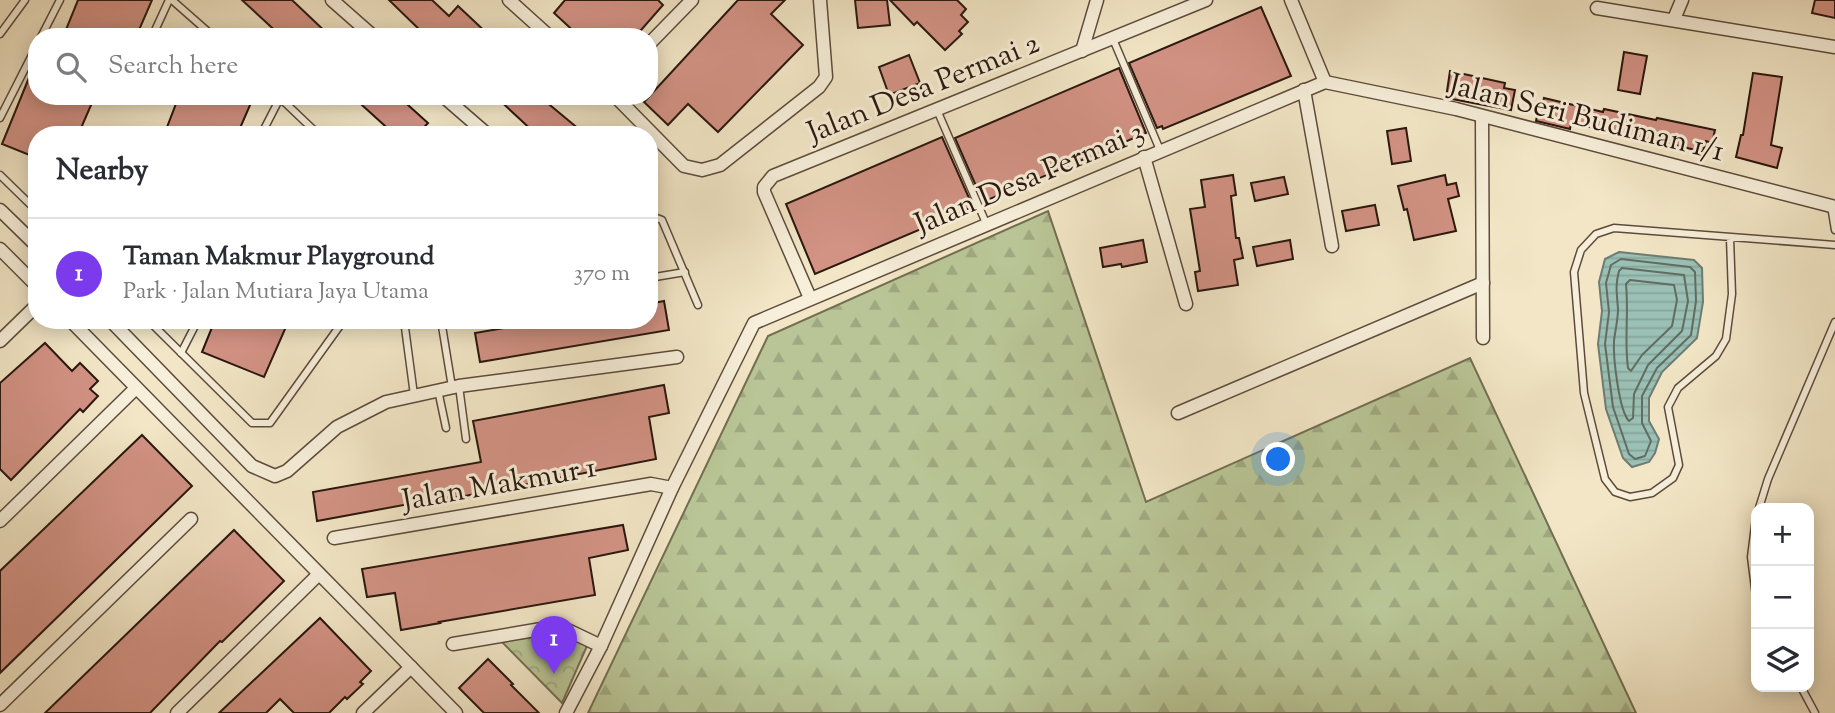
<!DOCTYPE html>
<meta charset="utf-8">
<style>
:root{--surface:#fff;--page:#f7f7f7;--text:#2b2b33;--muted:#7c7c81;--line:#e1e1e2;--accent:#7c3aed}
body{margin:0;font-family:"Sorts Mill Goudy",serif;background:var(--page);color:var(--text)}
.controls{position:absolute;right:21px;bottom:21px;display:grid;overflow:hidden;border-radius:14px;box-shadow:0 4px 18px #0003}
.controls button{width:63px;height:63px;display:grid;place-items:center;padding:0;border:0;border-bottom:2px solid var(--line);background:var(--surface);color:var(--text);font:35px sans-serif}
.you{position:absolute;left:1279px;top:460px;width:24px;height:24px;margin:-18px;border:5px solid #fff;border-radius:50%;background:#1a73e8;box-shadow:0 0 0 10px #1a73e833}
.badge{display:grid;place-items:center;width:46px;height:46px;border-radius:50%;background:var(--accent);color:#fff;font-size:23px;font-weight:700}
.pin{position:absolute;translate:-50% -58px;filter:drop-shadow(0 2px 4px #0008)}
.pin::after{content:'';position:absolute;top:37px;width:24px;height:21px;background:inherit;clip-path:polygon(0 0,100% 0,50% 100%)}
.list{margin:0;padding:0;list-style:none}
h2{display:flex;justify-content:space-between;align-items:center;height:91px;margin:0;padding:0 28px;font-size:30px}
h2 small{font-size:23px;font-weight:400;color:var(--muted)}
.list li{display:grid;grid-template-columns:46px 1fr auto;gap:21px;align-items:center;box-sizing:border-box;height:112px;padding:0 28px;border-top:2px solid var(--line)}
.list b{display:block;font-size:26px;white-space:nowrap}
.list p{margin:0;font-size:23px;white-space:nowrap;color:var(--muted)}
.list em{font-size:23px;font-style:normal;color:var(--muted)}
.icon{flex:none;width:38px;height:38px;fill:none;stroke:currentColor;stroke-width:2;stroke-linecap:round;stroke-linejoin:round}
.map{position:relative;flex:none;width:1835px;height:713px;overflow:hidden}
.search{position:absolute;background:var(--surface);box-shadow:0 4px 18px #0003;left:28px;top:28px;width:630px;height:77px;display:flex;align-items:center;gap:18px;box-sizing:border-box;padding:0 24px;border-radius:28px;color:var(--muted);font-size:26px}
.panel{position:absolute;background:var(--surface);box-shadow:0 4px 18px #0003;left:28px;top:126px;width:630px;height:203px;border-radius:28px}
.map>svg:first-child{display:block}
.forest{fill:url(#forest-firs);stroke:#726e52;stroke-width:2}
.park{fill:url(#park-crowns);stroke:#726e52;stroke-width:2}
.water{fill:url(#water-rules);stroke:#6e7c72;stroke-width:2}
.lines{fill:none;stroke-linecap:round;stroke-linejoin:round}
.shore{stroke:#626c62;stroke-width:2}
.building{fill:#d29284;stroke:#2a170e;stroke-width:2}
.lane-casing{stroke:#5c4b3c;stroke-width:9}
.street-casing{stroke:#5c4b3c;stroke-width:15}
.lane{stroke:#f7efda;stroke-width:6}
.street{stroke:#f7efda;stroke-width:12}
.labels{text-anchor:middle;stroke-width:6;stroke-linejoin:round;paint-order:stroke}
.street-label{font-size:30px;fill:#2a170e;stroke:#f7efda}
</style>
<div class="map">
<svg width="1835" height="713" viewBox="0 0 1835 713">
<defs>
<pattern id="forest-firs" width="22" height="20" patternUnits="userSpaceOnUse" patternTransform="scale(1.75)"><rect width="22" height="20" fill="#b9c596"/><path d="M5 1l3.5 6h-7zM16 11l3.5 6h-7z" fill="#9fa880"/></pattern>
<pattern id="park-crowns" width="20" height="18" patternUnits="userSpaceOnUse" patternTransform="scale(1.75)"><rect width="20" height="18" fill="#b9c596"/><path d="M2 6a3 3 0 1 1 6 0M12 15a3 3 0 1 1 6 0" fill="none" stroke="#9fa880"/></pattern>
<pattern id="water-rules" width="6" height="5" patternUnits="userSpaceOnUse" patternTransform="scale(1.75)"><rect width="6" height="5" fill="#9bc0b5"/><path d="M0 2.5h6" fill="none" stroke="#86a49a"/></pattern>
</defs>
<rect width="100%" height="100%" fill="#f2e6c6"/>
<filter id="stains"><feTurbulence type="fractalNoise" baseFrequency=".00286" numOctaves="4"/><feColorMatrix values="0 0 0 0 .2 0 0 0 0 .09 0 0 0 0 .02 0 0 0 .5 -.17"/></filter>
<radialGradient id="worn" r=".72"><stop offset=".6" stop-color="#630" stop-opacity="0"/><stop offset="1" stop-color="#630" stop-opacity=".3"/></radialGradient>
<path class="forest" d="M1048 211 1146 502 1470 358 1636 713H588L768 336Z"/>
<path class="park" d="M558 630 587 646 562 703 500 640Z"/>
<path class="water" d="M1619 252 1694 260 1702 268 1703 302 1697 338 1662 372 1649 398V421L1659 439 1655 453 1649 462 1632 467 1623 458 1606 409 1598 344 1602 311 1599 282 1605 259Z"/>
<g class="lines">
<g class="shore">
<path d="M1621 259 1690 267 1695 272 1696 301 1691 335 1657 368 1642 396V423L1651 441 1645 456 1635 459 1629 454 1613 407 1605 344 1609 312 1606 283 1611 265Z"/>
<path d="M1622 268 1684 275 1688 301 1682 331 1648 365 1634 394 1633 418 1629 421C1619 411 1613 357 1614 341 1615 331 1618 320 1618 309 1617 295 1615 285 1619 271Z"/>
<path d="M1630 280 1674 285 1677 300 1672 326 1642 355 1631 371 1628 368C1624 339 1629 314 1626 284Z"/>
</g>
</g>
<g class="building">
<path d="M78 0H152L136 37H63Z"/>
<path d="M242 0H292L331 37H282Z"/>
<path d="M389 0H432L449 16 458 6 491 37H427Z"/>
<path d="M565 0H658L663 5 635 37H580L554 13Z"/>
<path d="M738 0H785L771 14 803 45 718 132 688 104 668 125 644 102Z"/>
<path d="M855 0H887L890 25 858 28Z"/>
<path d="M890 0H957L966 9 961 15 968 22 959 31 962 34 945 50 917 22 914 25Z"/>
<path d="M1815 0H1835V18L1812 13Z"/>
<path d="M1261 7 1291 76 1163 129 1162 126 1157 128 1129 63Z"/>
<path d="M1624 52 1647 56 1640 94 1618 90Z"/>
<path d="M909 55 920 83 889 95 879 67Z"/>
<path d="M37 58V96H95L78 135H37V158L2 144Z"/>
<path d="M1119 68 1146 133 983 202 955 138Z"/>
<path d="M1450 71 1505 83 1504 88 1515 90 1511 110 1446 98Z"/>
<path d="M1753 73 1782 77 1771 145 1782 148 1777 168 1736 157 1741 135H1743Z"/>
<path d="M179 96H254L237 135H164Z"/>
<path d="M352 96H398L428 123 417 135H395Z"/>
<path d="M495 96H539L586 135H537Z"/>
<path d="M1544 98 1603 112 1604 109 1656 120 1657 118 1715 130 1712 143 1706 141 1703 152 1640 136V138L1571 123 1570 129 1536 121 1539 105 1542 106Z"/>
<path d="M1406 128 1411 161 1392 164 1387 131Z"/>
<path d="M942 137 973 207 815 274 786 204Z"/>
<path d="M1233 175 1236 195 1231 196 1236 238H1239L1243 258 1234 260 1238 285 1198 291 1195 272 1200 271 1190 209 1205 207 1201 180Z"/>
<path d="M1445 175 1447 185 1456 183 1459 196 1448 199 1456 231 1414 240 1407 209 1404 210 1398 186Z"/>
<path d="M1284 177 1288 194 1255 201 1251 183Z"/>
<path d="M1375 205 1379 225 1346 231 1342 211Z"/>
<path d="M1143 240 1147 262 1122 267 1121 264 1103 267 1100 248Z"/>
<path d="M1290 240 1293 259 1257 266 1253 247Z"/>
<path d="M664 301 669 330 480 362 475 333 551 320H649V304Z"/>
<path d="M215 320H289L264 377 202 352Z"/>
<path d="M45 343 72 371 80 363 98 381 90 389 98 396 83 412 80 409 11 480 0 469V383Z"/>
<path d="M664 385 669 413 649 417 656 459 482 493 447 499V497L317 521 313 492 481 462 473 421Z"/>
<path d="M142 435 192 486 0 673V571Z"/>
<path d="M623 525 628 550 589 558 595 595 439 622 440 623 401 630 395 593 367 597 362 569Z"/>
<path d="M234 530 284 581 222 642 220 641 150 713H45Z"/>
<path d="M320 618 371 671 360 682 363 684 347 699 345 697 329 713H294L280 699 266 713H219Z"/>
<path d="M488 659 513 684 511 685 539 713H484L459 688Z"/>
</g>
<g class="lines">
<g class="lane-casing">
<g id="lane">
<path d="M172 0 214 37"/>
<path d="M0 34 25 0"/>
<path d="M41 37 60 0"/>
<path d="M152 37 169 0"/>
<path d="M1113 39 1160 150"/>
<path d="M278 96 319 135"/>
<path d="M937 110 986 223"/>
<path d="M0 118 37 45"/>
<path d="M261 135 280 98"/>
<path d="M0 175 37 211"/>
<path d="M1831 206 1835 230"/>
<path d="M649 215 662 220 698 305"/>
<path d="M1730 238 1732 294 1726 339 1716 356 1678 388 1668 407 1679 465 1673 478 1652 493 1630 497 1615 492 1605 479 1584 393 1574 272 1581 250 1596 234 1614 228 1835 245"/>
<path d="M649 278 685 272"/>
<path d="M148 320 252 423H270L344 320"/>
<path d="M404 320 414 395"/>
<path d="M441 320 452 387"/>
<path d="M181 353 198 320"/>
<path d="M459 386 466 439"/>
<path d="M438 390 446 428"/>
<path d="M1759 508 1768 479 1835 322"/>
<path d="M1756 518 1751 557 1756 596"/>
<path d="M1801 687 1815 713"/>
</g>
</g>
<g class="street-casing">
<g id="street">
<path d="M332 0 374 37"/>
<path d="M509 0 550 37"/>
<path d="M1291 0 1325 82"/>
<path d="M1597 8 1835 47"/>
<path d="M1674 19 1682 0"/>
<path d="M649 44 692 0"/>
<path d="M1082 51 1097 0"/>
<path d="M1325 82 1456 109 1835 207"/>
<path d="M1304 90 1332 246"/>
<path d="M443 96 488 135"/>
<path d="M615 96 684 166 702 170 720 165 819 87 826 77 820 0"/>
<path d="M1482 117 1483 338"/>
<path d="M1144 157 1186 304"/>
<path d="M0 210 37 246"/>
<path d="M0 249 37 286"/>
<path d="M810 298 764 192V187L773 176 1206 0"/>
<path d="M70 320 456 713"/>
<path d="M110 320 252 466 275 476 287 471 337 427 386 402 459 386 677 357"/>
<path d="M0 341 37 305"/>
<path d="M1178 413 1483 283"/>
<path d="M0 521 136 388"/>
<path d="M334 538 651 484 672 488"/>
<path d="M453 644 559 626 601 646"/>
<path d="M0 705 191 519"/>
<path d="M177 713 319 574"/>
<path d="M363 713 411 667"/>
<path d="M566 713 601 646 672 488 754 323 1325 82"/>
</g>
</g>
<use href="#lane" class="lane"/>
<use href="#street" class="street"/>
</g>
<g class="labels">
<g class="street-label">
<text transform="translate(923 87) rotate(-22)" y="10">Jalan Desa Permai 2</text>
<text transform="translate(1587 117) rotate(14)" y="10">Jalan Seri Budiman 1/1</text>
<text transform="translate(1029 177) rotate(-23)" y="10">Jalan Desa Permai 3</text>
<text transform="translate(499 483) rotate(-10)" y="10">Jalan Makmur 1</text>
</g>
</g>
<rect width="100%" height="100%" filter="url(#stains)"/>
<rect width="100%" height="100%" fill="url(#worn)"/>
</svg>
<div class="controls">
<button>+</button>
<button>−</button>
<button><svg class="icon" aria-label="layers" viewBox="0 0 24 24"><path d="M12 4l9 5-9 5-9-5zM3 14l9 5 9-5"/></svg></button>
</div>
<div class="you"></div>
<div class="pin badge" style="left:554px;top:674px">1</div>
<div class="search"><svg class="icon" aria-label="search" viewBox="0 0 24 24"><circle cx="10" cy="10" r="6"/><path d="M15 15l6 6"/></svg>Search here</div>
<section class="panel">
<h2>Nearby<small></small></h2>
<ul class="list">
<li><span class="badge">1</span><div><b>Taman Makmur Playground</b><p>Park · Jalan Mutiara Jaya Utama</p></div><em>370 m</em></li>
</ul>
</section>
</div>
